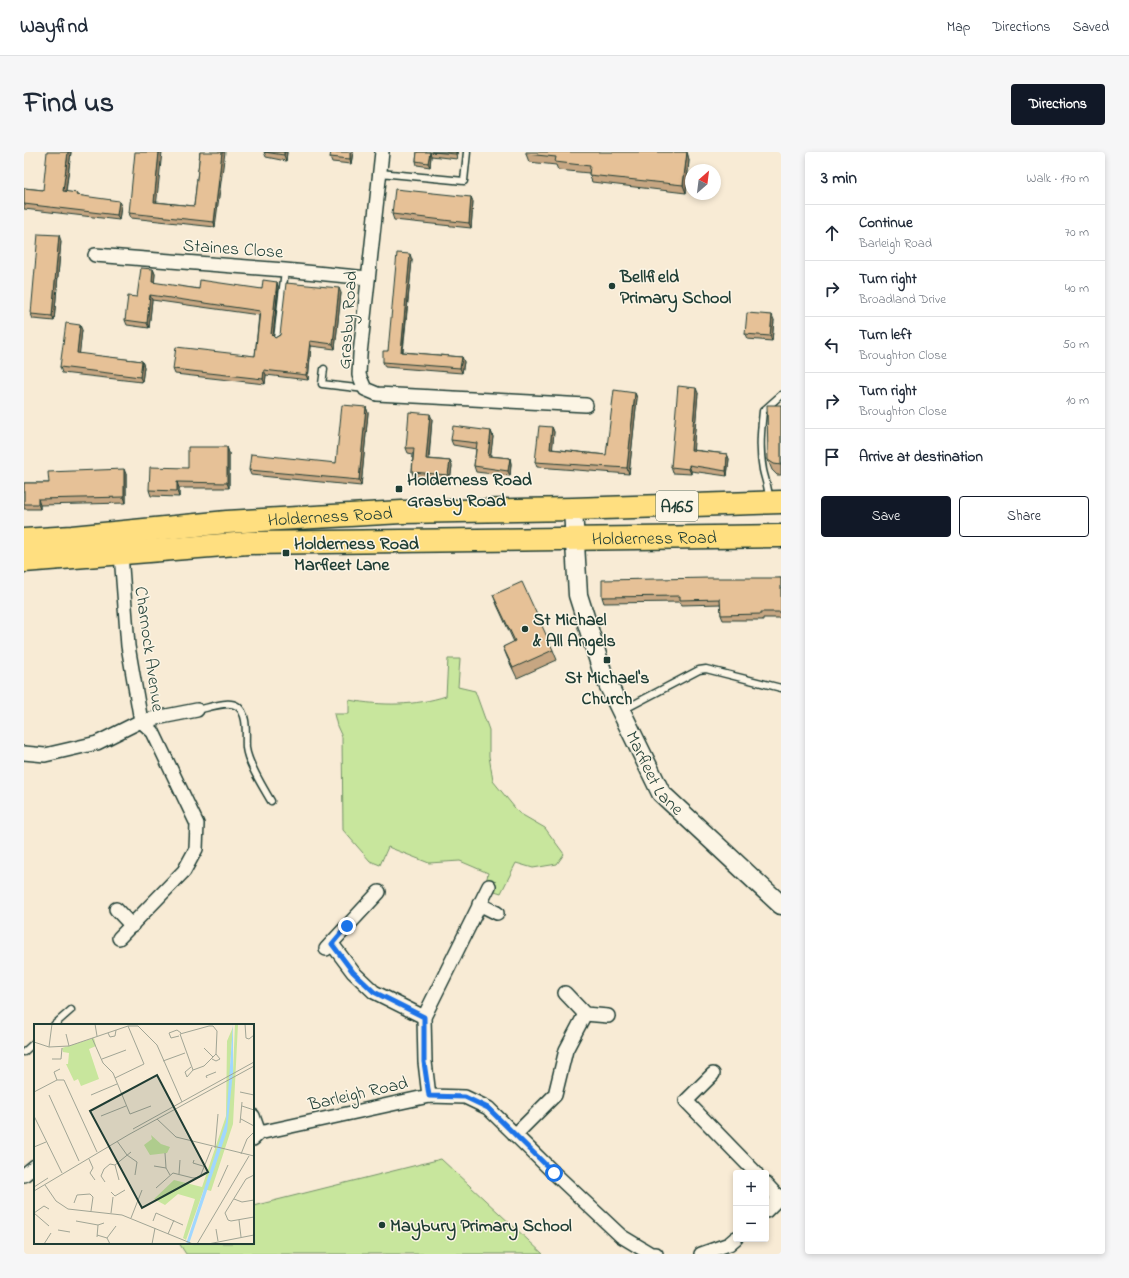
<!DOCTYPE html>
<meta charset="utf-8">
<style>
:root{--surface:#fff;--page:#f6f6f7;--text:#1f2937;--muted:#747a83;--line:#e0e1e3;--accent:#111827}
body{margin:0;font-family:"Indie Flower",sans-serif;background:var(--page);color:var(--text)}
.controls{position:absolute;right:12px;bottom:12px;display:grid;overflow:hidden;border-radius:4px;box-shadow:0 2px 6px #0003}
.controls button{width:36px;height:36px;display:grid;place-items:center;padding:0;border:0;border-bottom:1px solid var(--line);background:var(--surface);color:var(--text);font:20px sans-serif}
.compass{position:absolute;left:661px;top:12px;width:36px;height:36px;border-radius:50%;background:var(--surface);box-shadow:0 2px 6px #0003;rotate:28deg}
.stop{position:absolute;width:12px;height:12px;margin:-9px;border:3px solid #1a73e8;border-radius:50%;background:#fff}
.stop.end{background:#1a73e8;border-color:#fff;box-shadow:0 1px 4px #0008}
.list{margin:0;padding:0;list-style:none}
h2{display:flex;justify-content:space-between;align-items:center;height:52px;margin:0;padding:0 16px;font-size:17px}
h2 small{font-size:13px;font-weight:400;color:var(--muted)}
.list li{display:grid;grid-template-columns:26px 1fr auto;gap:12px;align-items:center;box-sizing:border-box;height:56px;padding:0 16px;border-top:1px solid var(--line)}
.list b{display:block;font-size:15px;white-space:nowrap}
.list p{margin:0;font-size:13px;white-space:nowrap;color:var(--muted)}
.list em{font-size:13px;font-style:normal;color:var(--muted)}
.actions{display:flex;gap:8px;padding:12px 16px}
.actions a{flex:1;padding:9px 0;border:1px solid var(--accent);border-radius:4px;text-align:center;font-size:14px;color:var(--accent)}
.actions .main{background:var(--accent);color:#fff}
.icon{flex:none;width:22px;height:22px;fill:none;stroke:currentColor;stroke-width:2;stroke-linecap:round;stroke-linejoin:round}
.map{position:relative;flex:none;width:757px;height:1102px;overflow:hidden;border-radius:4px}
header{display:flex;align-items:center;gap:24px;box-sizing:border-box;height:56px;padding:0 20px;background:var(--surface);border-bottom:1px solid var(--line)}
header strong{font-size:19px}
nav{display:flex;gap:22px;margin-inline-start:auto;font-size:14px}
.intro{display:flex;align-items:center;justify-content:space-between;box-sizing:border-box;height:96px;padding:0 24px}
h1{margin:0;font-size:28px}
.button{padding:10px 18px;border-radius:4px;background:var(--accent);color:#fff;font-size:14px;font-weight:700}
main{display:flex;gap:24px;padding:0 24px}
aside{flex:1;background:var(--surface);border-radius:4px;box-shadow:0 2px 6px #0003}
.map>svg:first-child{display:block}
.green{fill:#c8e69d;stroke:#749268}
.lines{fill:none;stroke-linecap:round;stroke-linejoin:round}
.lane-casing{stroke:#1f3d34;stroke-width:9}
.street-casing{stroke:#1f3d34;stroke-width:16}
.secondary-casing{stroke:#1f3d34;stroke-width:21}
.highway-casing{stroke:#1f3d34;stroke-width:25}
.lane{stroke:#fcf5e5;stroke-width:6}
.street{stroke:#fcf5e5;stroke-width:13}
.secondary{stroke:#fcf5e5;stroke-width:18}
.highway{stroke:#ffdf80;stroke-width:22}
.wall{fill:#c6a682;stroke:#1f3d34}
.shaded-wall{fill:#a1876a;stroke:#1f3d34}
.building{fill:#e6c197;stroke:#1f3d34}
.route{stroke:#1a73e8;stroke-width:5}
.poi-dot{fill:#1f3d34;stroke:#fcf5e5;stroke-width:1.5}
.labels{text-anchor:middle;stroke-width:3;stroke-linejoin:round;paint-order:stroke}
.shield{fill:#fcf5e5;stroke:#617469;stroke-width:1}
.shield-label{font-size:17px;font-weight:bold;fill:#1f3d34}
.street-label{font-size:18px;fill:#1f3d34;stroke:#fcf5e5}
.poi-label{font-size:18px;font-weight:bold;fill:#1f3d34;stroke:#fcf5e5;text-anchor:start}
.inset-road{fill:none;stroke:#a1a595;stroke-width:1}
.view{fill:#1f3d34;fill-opacity:0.15;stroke:#1f3d34;stroke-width:2}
.inset-edge{fill:none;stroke:#1f3d34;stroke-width:2}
</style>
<header>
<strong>Wayfind</strong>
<nav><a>Map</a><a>Directions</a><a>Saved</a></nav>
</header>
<div class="intro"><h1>Find us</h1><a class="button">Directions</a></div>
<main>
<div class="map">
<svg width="757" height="1102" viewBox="0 0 757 1102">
<rect width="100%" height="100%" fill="#f8ebd5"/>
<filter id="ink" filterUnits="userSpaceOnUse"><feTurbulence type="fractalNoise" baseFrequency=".025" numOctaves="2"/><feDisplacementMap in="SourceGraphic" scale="8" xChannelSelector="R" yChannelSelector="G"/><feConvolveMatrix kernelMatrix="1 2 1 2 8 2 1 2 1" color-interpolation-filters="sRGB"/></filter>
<g filter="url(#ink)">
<g class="green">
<path d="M424 507H436L434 535 451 539 465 578V604L469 629 495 661 521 676 540 702 533 712 509 716 492 711 477 741 461 736 464 721 436 709 405 711 364 695 356 713 346 709 319 678 318 585 313 574 310 562H325V548C358 554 391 554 422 544Z"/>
<path d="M417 1007 519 1102H162L155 1091H229V1054Z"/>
</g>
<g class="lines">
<g class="lane-casing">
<g id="lane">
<path d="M356 21 440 29 443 0"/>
<path d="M253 187 261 118"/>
<path d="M300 217 298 232 341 237"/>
<path d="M745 348C745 336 741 328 739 318 735 298 737 278 739 259L757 243"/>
<path d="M173 558C184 556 204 548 213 554 225 562 221 584 222 596 224 612 239 635 247 649"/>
<path d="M599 558 675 518 682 517 757 536"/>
<path d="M30 873 47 858"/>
<path d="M0 900 11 890"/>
</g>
</g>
<g class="street-casing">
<g id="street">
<path d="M358 0 336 202 335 223 341 237 353 242 562 253"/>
<path d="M71 103 261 118 344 126"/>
<path d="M0 601 21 603 73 591 117 569 173 558"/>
<path d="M455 752 473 761"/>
<path d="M92 757 108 774"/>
<path d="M95 786 160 719 172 697 173 672 129 580 117 569 104 494 97 402"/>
<path d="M308 792 329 820 350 840 400 865"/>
<path d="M302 797 355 740"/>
<path d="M541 841 561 862 584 864"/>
<path d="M689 922 662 949 732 1021"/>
<path d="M405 944 401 910 400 865 465 734"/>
<path d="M229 964 235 981"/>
<path d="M491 983 531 943 542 898 561 862"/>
<path d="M229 987 235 981 405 944 441 945 464 956 530 1021 597 1084 627 1102H632"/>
<path d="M0 1023 11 1014"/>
<path d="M742 1032 755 1046"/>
<path d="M742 1059 757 1044"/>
<path d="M677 1102 705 1092 712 1086"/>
</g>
</g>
<g class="secondary-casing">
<g id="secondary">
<path id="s1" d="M549 357 554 443 579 522 637 641 757 753"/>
</g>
</g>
<g class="highway-casing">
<g id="highway">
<path id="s2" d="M0 388 48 385 203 370 378 360 549 357 757 350"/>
<path id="s3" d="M0 409 224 391 757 384"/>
</g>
</g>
<use href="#lane" class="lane"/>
<use href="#street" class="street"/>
<use href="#secondary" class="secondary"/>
<use href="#highway" class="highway"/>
</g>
<g class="wall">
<path d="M47 0 42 40 53 41 54 43 97 54 95 68 0 57V36L19 38Z"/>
<path d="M176 0 191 75 107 66 105 61 132 50 170 54Z"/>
<path d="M240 0H263L262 9 242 5Z"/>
<path d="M329 0 327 12 308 10 306 5Z"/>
<path d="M393 0H434L433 7 407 4 406 15 393 13 392 9Z"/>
<path d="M663 0 665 8 662 41 568 30 565 21 534 18 532 13 505 10 502 2Z"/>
<path d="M447 45 449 50 447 76 370 68 368 62Z"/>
<path d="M37 89 30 169 9 167 7 162Z"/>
<path d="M388 108 379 200 438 205 440 210 438 221 361 215 359 210 364 199Z"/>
<path d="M129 117 131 122 130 131 175 137H238L253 130 254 135 249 184 251 186 317 141 311 197 287 194 284 228 242 223 241 232 151 222 149 217 231 204 235 163 128 148 125 176 103 173 101 168 113 145Z"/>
<path d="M750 168 748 189 723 187 721 182Z"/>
<path d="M58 178 55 202 118 209 120 215 118 230 38 221 36 215Z"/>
<path d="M611 241 613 246 605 322 513 315 511 310 528 275 530 280 528 297 582 303Z"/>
<path d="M674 241 669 298 703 302 705 307 703 324 667 319V322L649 321 647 315Z"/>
<path d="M757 253V323H753L748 318 744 308Z"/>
<path d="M342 255 344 261 337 334 227 323 225 318 312 311Z"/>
<path d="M408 267 405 307 426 309 428 314 426 328 390 325 388 320 389 302 384 301 382 296Z"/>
<path d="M467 279 469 285 466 304 486 306 487 312 486 324 452 320 450 314 452 297 429 293 427 288Z"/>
<path d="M203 295 205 301V336H155V345L127 344 125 338 164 316Z"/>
<path d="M102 322V351L16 353V357H0V331H25Z"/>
<path d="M757 426V466H739V468H699L697 463V452L658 453 656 450 580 451 578 445Z"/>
<path d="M469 443 529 498 533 508 493 526 483 505 479 495 490 490 473 453Z"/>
</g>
<g class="shaded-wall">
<path d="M44 0H47L41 45 39 39Z"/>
<path d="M135 0H138L132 55 130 50Z"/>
<path d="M198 0H201L191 75 190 70Z"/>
<path d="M260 0H263L262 9 260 3Z"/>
<path d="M326 0H329L327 12 326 7Z"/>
<path d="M406 0 407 4 406 15 404 11Z"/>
<path d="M432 0H434L433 7 432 2Z"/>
<path d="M663 0 665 8 662 41 659 33Z"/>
<path d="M447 45 449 50 447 76 445 71Z"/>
<path d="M95 49 97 54 95 68 93 63Z"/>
<path d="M35 83 37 89 30 169 28 164Z"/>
<path d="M386 102 388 108 378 205 377 200Z"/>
<path d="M129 117 131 122 130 135 128 130Z"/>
<path d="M253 130 254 135 249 186 247 182Z"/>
<path d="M315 136 317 141 311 197 309 192Z"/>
<path d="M126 143 128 148 125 176 123 171Z"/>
<path d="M748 163 750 168 748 189 746 184Z"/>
<path d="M56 173 58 178 55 207 53 201Z"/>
<path d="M286 189 287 194 284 228 282 223Z"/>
<path d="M438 205 440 210 438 221 436 216Z"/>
<path d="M118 209 120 215 118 230 116 225Z"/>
<path d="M240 218 242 223 241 232 239 227Z"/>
<path d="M672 236 674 241 669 303 667 298Z"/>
<path d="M611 241 613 246 605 322 603 316Z"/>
<path d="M342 255 344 261 337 334 335 328Z"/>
<path d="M406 262 408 267 404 312 402 307Z"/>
<path d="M528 275 530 280 528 302 526 297Z"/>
<path d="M467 279 469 285 466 309 464 304Z"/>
<path d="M203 295 205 301V336L203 331Z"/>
<path d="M703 302 705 307 703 324 702 319Z"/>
<path d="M486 306 487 312 486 324 484 319Z"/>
<path d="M426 309 428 314 426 328 424 323Z"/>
<path d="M665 313 667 319V322L665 317Z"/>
<path d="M100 317 102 322V351L100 345Z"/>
<path d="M153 330 155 336V345L153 339Z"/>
<path d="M14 347 16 353V357L14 352Z"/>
</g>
<g class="building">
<path d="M23 0H44L39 39 53 41 52 43 95 49 93 63 0 52V36L19 38Z"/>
<path d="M111 0H135L130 50 170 54 176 0H198L190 70 105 61Z"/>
<path d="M240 0H260V3Z"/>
<path d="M307 0H326V7L306 5Z"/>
<path d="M393 0H406L404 11 392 9Z"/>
<path d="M408 0H432V2Z"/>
<path d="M502 0H663L659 33 565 23 566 14 531 10 532 5 502 2Z"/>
<path d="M371 37 447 45 445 71 368 62Z"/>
<path d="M14 82 35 83 28 164 7 162Z"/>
<path d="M373 101 386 102 377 200 438 205 436 216 359 210V199H364Z"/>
<path d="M117 116 129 117 128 130 175 137 176 128 238 137 239 128 253 130 247 182 251 186 256 183 262 131 315 136 309 192 286 189 282 223 240 218 239 227 149 217 152 195 231 204 236 159 126 143 123 171 101 168 104 144 113 145Z"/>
<path d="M723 161 748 163 746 184 721 182Z"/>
<path d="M42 171 56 173 53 201 118 209 116 225 36 215Z"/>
<path d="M654 234 672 236 667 298 703 302 702 319 665 313V317L647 315Z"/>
<path d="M590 238 611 241 603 316 511 310 515 274 528 275 526 297 582 303Z"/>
<path d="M318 253 342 255 335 328 225 318 227 302 312 311Z"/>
<path d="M743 253H757V313L750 312 744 308Z"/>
<path d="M385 260 406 262 402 307 426 309 424 323 388 320 390 296H382Z"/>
<path d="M429 274 467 279 464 304 486 306 484 319 450 314 453 291 427 288Z"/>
<path d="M164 295H203V331L153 330V339L125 338 126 315 164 316Z"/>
<path d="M100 317V345L14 347V352H0V331H25L24 320Z"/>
<path d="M685 426H757V460H737V462L697 463 696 447 656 448V444L578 445V428Z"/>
<path d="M498 430 529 498 489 516 479 495 491 489 469 443Z"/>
</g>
</g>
<g class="lines" filter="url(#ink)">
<path class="route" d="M323 774 308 792 329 820 350 840 400 865V910L405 944 441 945 464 956 530 1021"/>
</g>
<g class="poi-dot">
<circle cx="588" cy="134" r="4"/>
<rect x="371" y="333" width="8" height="8" rx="2"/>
<rect x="258" y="397" width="8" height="8" rx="2"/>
<circle cx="501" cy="477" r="4"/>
<rect x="579" y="504" width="8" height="8" rx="2"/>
<circle cx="358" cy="1073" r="4"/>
</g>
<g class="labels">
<rect class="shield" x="632" y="339" width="42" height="30" rx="3"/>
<g class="shield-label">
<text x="653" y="360">A165</text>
</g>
<g class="street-label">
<text transform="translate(209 96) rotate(4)" y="6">Staines Close</text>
<text transform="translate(323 168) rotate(-86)" y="6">Grasby Road</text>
<text dy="6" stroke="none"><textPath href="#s2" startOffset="307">Holderness Road</textPath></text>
<text dy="6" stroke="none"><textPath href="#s3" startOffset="631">Holderness Road</textPath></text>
<text transform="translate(126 497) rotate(82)" y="6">Charnock Avenue</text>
<text dy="6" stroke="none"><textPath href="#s1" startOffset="281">Marfleet Lane</textPath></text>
<text transform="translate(334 941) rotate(-13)" y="6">Barleigh Road</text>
</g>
<g class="poi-label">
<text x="596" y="130">Bellfield<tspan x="596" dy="21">Primary School</tspan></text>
<text x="383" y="333">Holderness Road<tspan x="383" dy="21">Grasby Road</tspan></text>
<text x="270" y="397">Holderness Road<tspan x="270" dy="21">Marfleet Lane</tspan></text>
<text x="509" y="473">St Michael<tspan x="509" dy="21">&amp; All Angels</tspan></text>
<text x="583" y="531" text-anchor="middle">St Michael's<tspan x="583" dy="21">Church</tspan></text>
<text x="366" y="1079">Maybury Primary School</text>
</g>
</g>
<g transform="translate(10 872)">
<rect width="220" height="220" fill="#f8ebd5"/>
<path d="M201 0H204L199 100 177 167 170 165 152 216 149 214 161 175 144 170 131 181 120 175 140 156 168 163 192 92 193 17 199 3 196 44 199 48ZM60 14 62 22 55 25 65 55 47 62 44 55 40 57 32 40H34L35 29 29 28 28 24ZM117 111 127 120 136 123 133 129 116 131 110 121 118 115Z" fill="#c8e69d"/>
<path d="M199 0V48L193 107 155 220H152L192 98Z" fill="#a0d7ff"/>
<path class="inset-road" d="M61 0 63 12M211 0 212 14 215 15 220 11M175 2H179L183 7 182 30 170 42 159 46 146 10ZM74 9 76 13 81 12 82 6M32 10 35 22M145 12 137 14 135 9 143 6 147 9M58 14 69 39 79 49 96 90 117 82M0 18 15 23 35 22 94 2H104L123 21 148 78M15 23 18 0M170 24 179 33M18 35H27L28 24M68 35 92 26M178 35 182 37 186 35 182 30M129 37 151 29M157 43 151 48 153 53 159 46M81 54 110 40 94 2M173 54 172 52 182 48M23 56 20 48 26 45M0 68 23 56H30L63 128M206 68 220 71M15 71 45 137M57 71 83 60M208 82 220 86M0 92 28 149M67 92 92 82M123 95 142 113 220 132M207 95 220 102M206 99 208 78M99 105 220 38M83 117 93 131 103 138 101 151M0 123 12 118M181 124 184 90M131 129 132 144 136 151M207 130 213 115 220 108M55 135 59 144 56 149 61 156M160 136 159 139 172 143M120 142 132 144M145 150 146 136M220 151 212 155 191 189 194 196 197 197 220 193M85 156 81 141 97 128M71 158 67 152 70 145 76 140 81 141M11 161 22 177 34 185 88 191 159 220M0 163 14 154M184 163 194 141M122 164 139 149 159 154 166 153 178 123M0 167 94 111 220 42M77 168 81 172 91 166M200 175 208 178 220 176M40 179 43 171 56 170 59 173 57 187M0 189 15 202M0 189 10 182 15 185M77 189 79 173M97 194 108 166M205 196 207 213M42 197 64 201 70 199M119 197 122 189 149 201M182 205 184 217M24 206 36 208M134 210 140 196M63 211 73 214 76 220M63 213 64 201M73 214 82 202M10 220 17 209M118 220 121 204M163 220 215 132M174 220 220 211"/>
<path class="view" d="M123 51 174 148 108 184 56 87Z"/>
<rect width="220" height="220" class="inset-edge"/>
</g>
</svg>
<div class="controls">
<button>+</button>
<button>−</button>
</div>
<svg class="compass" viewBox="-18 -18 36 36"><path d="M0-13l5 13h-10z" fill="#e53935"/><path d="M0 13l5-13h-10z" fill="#747a83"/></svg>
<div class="stop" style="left:530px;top:1021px"></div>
<div class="stop end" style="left:323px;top:774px"></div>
</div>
<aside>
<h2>3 min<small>Walk · 170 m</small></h2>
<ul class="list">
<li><svg class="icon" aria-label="ahead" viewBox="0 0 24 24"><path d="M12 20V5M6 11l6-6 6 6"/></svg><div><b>Continue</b><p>Barleigh Road</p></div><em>70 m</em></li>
<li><svg class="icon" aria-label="right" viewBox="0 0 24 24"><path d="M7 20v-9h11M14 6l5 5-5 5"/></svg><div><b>Turn right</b><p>Broadland Drive</p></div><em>40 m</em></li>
<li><svg class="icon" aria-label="left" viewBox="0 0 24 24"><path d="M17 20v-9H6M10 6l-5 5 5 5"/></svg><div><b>Turn left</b><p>Broughton Close</p></div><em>50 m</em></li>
<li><svg class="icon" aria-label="right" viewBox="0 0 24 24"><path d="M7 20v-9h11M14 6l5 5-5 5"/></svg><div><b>Turn right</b><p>Broughton Close</p></div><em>10 m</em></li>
<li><svg class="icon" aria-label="arrive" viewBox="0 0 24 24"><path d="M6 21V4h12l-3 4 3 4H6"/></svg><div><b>Arrive at destination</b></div></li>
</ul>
<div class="actions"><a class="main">Save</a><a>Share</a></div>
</aside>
</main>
